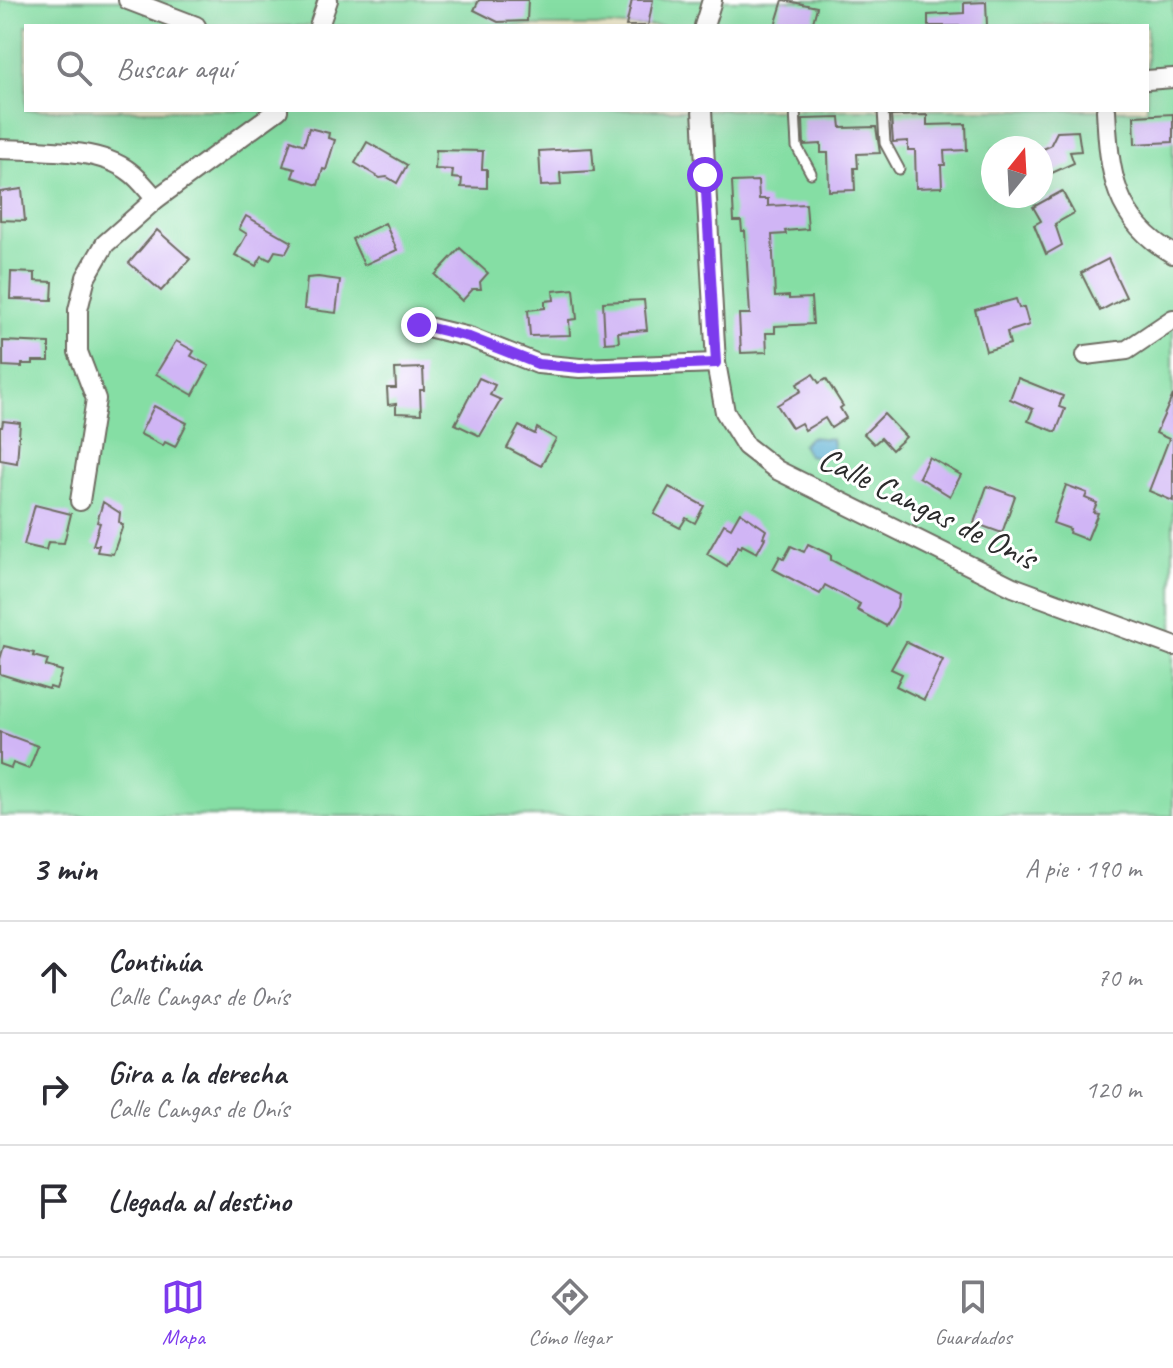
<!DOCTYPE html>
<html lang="es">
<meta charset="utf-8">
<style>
:root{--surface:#fff;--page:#f7f7f7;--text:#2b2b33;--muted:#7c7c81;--line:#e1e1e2;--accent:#7c3aed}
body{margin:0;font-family:Caveat,sans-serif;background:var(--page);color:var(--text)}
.compass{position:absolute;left:981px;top:136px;width:72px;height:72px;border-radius:50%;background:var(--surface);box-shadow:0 8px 32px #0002;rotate:18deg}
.stop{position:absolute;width:24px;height:24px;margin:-18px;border:6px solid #7c3aed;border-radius:50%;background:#fff}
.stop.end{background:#7c3aed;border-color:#fff;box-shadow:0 2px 8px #0008}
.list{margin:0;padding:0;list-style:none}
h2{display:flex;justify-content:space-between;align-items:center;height:104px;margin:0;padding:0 32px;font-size:34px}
h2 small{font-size:26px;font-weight:400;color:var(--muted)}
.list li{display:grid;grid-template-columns:52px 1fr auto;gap:24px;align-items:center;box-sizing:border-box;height:112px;padding:0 32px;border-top:2px solid var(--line)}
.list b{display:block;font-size:30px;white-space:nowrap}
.list p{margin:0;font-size:26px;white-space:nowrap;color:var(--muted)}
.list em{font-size:26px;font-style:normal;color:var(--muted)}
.icon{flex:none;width:44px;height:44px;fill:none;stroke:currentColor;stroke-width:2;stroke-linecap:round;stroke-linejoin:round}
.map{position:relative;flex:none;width:1173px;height:816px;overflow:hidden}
.search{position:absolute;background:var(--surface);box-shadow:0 8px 32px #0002;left:24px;right:24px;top:24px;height:88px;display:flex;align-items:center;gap:20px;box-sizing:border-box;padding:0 28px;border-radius:0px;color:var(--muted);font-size:30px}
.sheet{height:440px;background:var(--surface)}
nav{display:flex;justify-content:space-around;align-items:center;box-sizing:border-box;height:112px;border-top:2px solid var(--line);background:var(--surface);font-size:22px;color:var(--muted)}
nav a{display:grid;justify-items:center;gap:4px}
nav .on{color:var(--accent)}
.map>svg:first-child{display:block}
.green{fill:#85dea4;stroke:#588468;stroke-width:2;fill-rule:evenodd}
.water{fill:#52acd0;stroke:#3e6c7e;stroke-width:2}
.building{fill:#d0b5f5}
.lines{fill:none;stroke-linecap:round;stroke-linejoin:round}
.lane-casing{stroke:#6e6c62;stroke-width:13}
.street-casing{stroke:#6e6c62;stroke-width:22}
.lane{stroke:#fff;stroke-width:9}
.street{stroke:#fff;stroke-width:18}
.route{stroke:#7c3aed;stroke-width:10}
.labels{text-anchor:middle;stroke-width:6;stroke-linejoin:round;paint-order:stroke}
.street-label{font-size:34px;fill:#2b2b2b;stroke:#fff}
</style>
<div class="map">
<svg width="1173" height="816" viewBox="0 0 1173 816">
<rect width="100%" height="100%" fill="#fff"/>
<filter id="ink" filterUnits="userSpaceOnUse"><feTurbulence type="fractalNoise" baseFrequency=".0125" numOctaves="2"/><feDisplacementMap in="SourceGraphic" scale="16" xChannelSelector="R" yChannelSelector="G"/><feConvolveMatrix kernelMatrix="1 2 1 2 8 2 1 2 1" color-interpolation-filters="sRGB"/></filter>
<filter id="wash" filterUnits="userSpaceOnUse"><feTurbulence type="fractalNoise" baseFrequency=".006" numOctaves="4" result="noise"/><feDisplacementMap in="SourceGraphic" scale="32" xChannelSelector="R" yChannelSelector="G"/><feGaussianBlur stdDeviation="1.8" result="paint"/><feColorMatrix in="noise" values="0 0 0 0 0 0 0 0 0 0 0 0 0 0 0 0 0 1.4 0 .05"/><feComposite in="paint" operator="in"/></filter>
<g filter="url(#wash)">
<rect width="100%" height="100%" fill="#ebe5c7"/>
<path class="green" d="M0 0H1173V816H0ZM26 26H1147V110H26ZM993 148H1041V196H993Z"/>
<path class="water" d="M810 437 832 439 834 450 823 458 808 455 802 445Z"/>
<g id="blocks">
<g class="building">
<path d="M479 0H528L527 21 498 22 474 10Z"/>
<path d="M632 0H653L648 26H626Z"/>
<path d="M783 0 817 7 812 26H775Z"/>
<path d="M986 2 987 26H928V15L964 13V3Z"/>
<path d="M1173 114V142L1135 144 1134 116Z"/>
<path d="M927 115V125L966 124 967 150 944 151 945 165H941L942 187 916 188 915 150H908V141L893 142 891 116Z"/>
<path d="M840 118 841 128 876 127 880 153 857 154 858 168H854L855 190 829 191 828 153H821V144L804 145 803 119Z"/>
<path d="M309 128 329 133 328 138 335 140 326 170 323 169 318 185 292 177 295 169 283 166 291 140 304 145Z"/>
<path d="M1078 131 1081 151 1070 152 1074 163 1041 178V150L1050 146 1057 132Z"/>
<path d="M367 142 407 165 397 183 387 177 380 178 355 163Z"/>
<path d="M592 148 594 171 560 173 561 185 541 186 539 151Z"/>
<path d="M436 150 483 151 482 169H487V188L461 187 462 179 452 178 453 170 435 169Z"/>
<path d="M758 181 759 199H768V206L806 204 808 229 785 231 786 234 772 235 774 274 775 297 789 296V299L811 298 813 324 775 326V333H766L767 352 741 353 739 314H750L745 231H742L741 221H734L732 182Z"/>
<path d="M22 189 25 221 0 220V192Z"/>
<path d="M1062 191 1074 213 1055 224 1062 245 1046 254 1034 225 1041 221 1033 207Z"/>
<path d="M246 216 292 242 286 253 275 251 270 260 262 256 256 266 235 255 247 234 239 229Z"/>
<path d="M385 223 397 250 364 265 352 239Z"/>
<path d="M157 230 190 259 161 291 129 263Z"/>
<path d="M460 248 488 273 480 282 481 289H473L462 301 435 275Z"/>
<path d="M1108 259 1126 297 1100 311 1081 273Z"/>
<path d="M11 272 35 273V281L53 282 52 300 10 299Z"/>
<path d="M318 277 340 280 336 313 304 309 307 278Z"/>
<path d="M574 289 577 319 569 320 570 335 530 336 528 310 545 308V301L554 300 553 291Z"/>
<path d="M1016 299 1019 308 1024 307 1029 325 1007 332 1010 344 986 351 975 310Z"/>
<path d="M644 300 647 330 618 332 619 342 605 343 603 302Z"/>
<path d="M3 341 49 343V361H33V364H22V367L3 366Z"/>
<path d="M176 341 194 351 191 356 209 366 193 395 156 374Z"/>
<path d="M423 368 424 390H420L421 414 396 413V404L388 405 387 388H396L395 369Z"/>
<path d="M813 374 819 383 826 379 843 406 840 408 846 418 831 428 825 418 805 430 801 423 792 428 777 405 801 391 797 384Z"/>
<path d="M479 378 495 385 490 395 501 400 480 436 455 424Z"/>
<path d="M1018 378 1063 396 1059 407 1065 409 1056 432 1028 421 1033 409 1010 399Z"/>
<path d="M1173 395V501L1149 491 1169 439 1156 433Z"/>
<path d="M154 406 187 423 175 447 165 442 163 446 140 434Z"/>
<path d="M884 414 906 437 892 450 881 438 874 444 864 434Z"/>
<path d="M3 421 20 423 17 463 0 460V427H2Z"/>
<path d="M519 426 535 434 537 428 556 439 541 466 507 448Z"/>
<path d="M929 457 961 475 950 496 919 477Z"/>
<path d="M1066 485 1087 493 1085 498 1097 503 1093 512 1098 513 1087 540 1069 533 1070 529 1053 523Z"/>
<path d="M987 486 1015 496 1002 533 974 523Z"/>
<path d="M669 487 704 506 695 523 686 518 680 528 654 514Z"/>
<path d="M103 502 120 513 119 522 123 525 113 554 97 552 99 545H93L100 523 97 522Z"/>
<path d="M35 505 71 514 64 543 48 542 46 550 24 545Z"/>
<path d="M740 512 766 530 763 537 765 538 757 553 742 545 741 548 738 546 727 566 707 554 724 524 731 528Z"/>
<path d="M808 544 831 555V560L899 595 897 607 886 626 857 610 860 604 825 585 820 594 773 569 780 556 784 559 791 546 804 552Z"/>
<path d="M906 642 943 660 924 700 896 686 902 674 891 669Z"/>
<path d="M4 646 34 653 33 656 48 660 46 666 62 671 56 689 50 687 49 689 0 674V659Z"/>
<path d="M0 732 38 746 29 769 13 763 11 768 0 764Z"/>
</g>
</g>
</g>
<g filter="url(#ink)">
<use href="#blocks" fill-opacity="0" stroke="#6e6c62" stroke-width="2"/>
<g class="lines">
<g class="lane-casing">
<g id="lane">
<path d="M795 110 797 147 811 173"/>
<path d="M883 110 885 143 899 169"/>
</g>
</g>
<g class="street-casing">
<g id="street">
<path d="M128 0 196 26"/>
<path d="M319 26 328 0"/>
<path d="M704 26 712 0"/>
<path d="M1147 80 1173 78"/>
<path d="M702 110 716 363 725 412 746 446 777 470 1013 587 1173 646"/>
<path d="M1106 110C1109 172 1114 220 1173 254"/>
<path d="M0 149C39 151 98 147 130 172 140 179 148 191 156 199"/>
<path d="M419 325 469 337 538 364 580 368 716 363"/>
<path d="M1086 355 1127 350 1173 319"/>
<path d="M80 501 96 399 78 352V310L86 277 105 244 156 199 278 110"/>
</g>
</g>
<use href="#lane" class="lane"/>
<use href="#street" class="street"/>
</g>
</g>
<g class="lines" filter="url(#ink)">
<path class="route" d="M419 325 469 337 538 364 580 368 716 363 705 175"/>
</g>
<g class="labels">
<g class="street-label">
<text transform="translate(928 507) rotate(26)" y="12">Calle Cangas de Onís</text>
</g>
</g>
</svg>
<svg class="compass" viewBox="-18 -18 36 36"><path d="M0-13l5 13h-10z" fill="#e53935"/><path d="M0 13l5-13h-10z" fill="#7c7c81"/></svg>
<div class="stop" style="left:705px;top:175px"></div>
<div class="stop end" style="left:419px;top:325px"></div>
<div class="search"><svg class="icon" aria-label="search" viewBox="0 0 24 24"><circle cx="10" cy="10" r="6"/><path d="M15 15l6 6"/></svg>Buscar aquí</div>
</div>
<section class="sheet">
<h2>3 min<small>A pie · 190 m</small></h2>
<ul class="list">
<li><svg class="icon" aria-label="ahead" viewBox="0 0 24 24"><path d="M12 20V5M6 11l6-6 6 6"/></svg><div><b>Continúa</b><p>Calle Cangas de Onís</p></div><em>70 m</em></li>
<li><svg class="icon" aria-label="right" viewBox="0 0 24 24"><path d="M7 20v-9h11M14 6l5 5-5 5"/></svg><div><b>Gira a la derecha</b><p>Calle Cangas de Onís</p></div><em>120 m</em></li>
<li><svg class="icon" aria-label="arrive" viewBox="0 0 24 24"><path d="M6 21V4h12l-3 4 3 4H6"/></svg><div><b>Llegada al destino</b></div></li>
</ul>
</section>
<nav>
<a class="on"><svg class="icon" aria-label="map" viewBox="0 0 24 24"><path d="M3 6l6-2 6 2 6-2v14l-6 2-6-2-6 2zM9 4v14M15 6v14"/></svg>Mapa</a>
<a><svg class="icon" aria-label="directions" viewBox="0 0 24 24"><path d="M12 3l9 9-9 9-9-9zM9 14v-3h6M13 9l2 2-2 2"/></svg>Cómo llegar</a>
<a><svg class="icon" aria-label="saved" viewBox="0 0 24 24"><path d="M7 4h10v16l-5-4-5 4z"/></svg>Guardados</a>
</nav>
